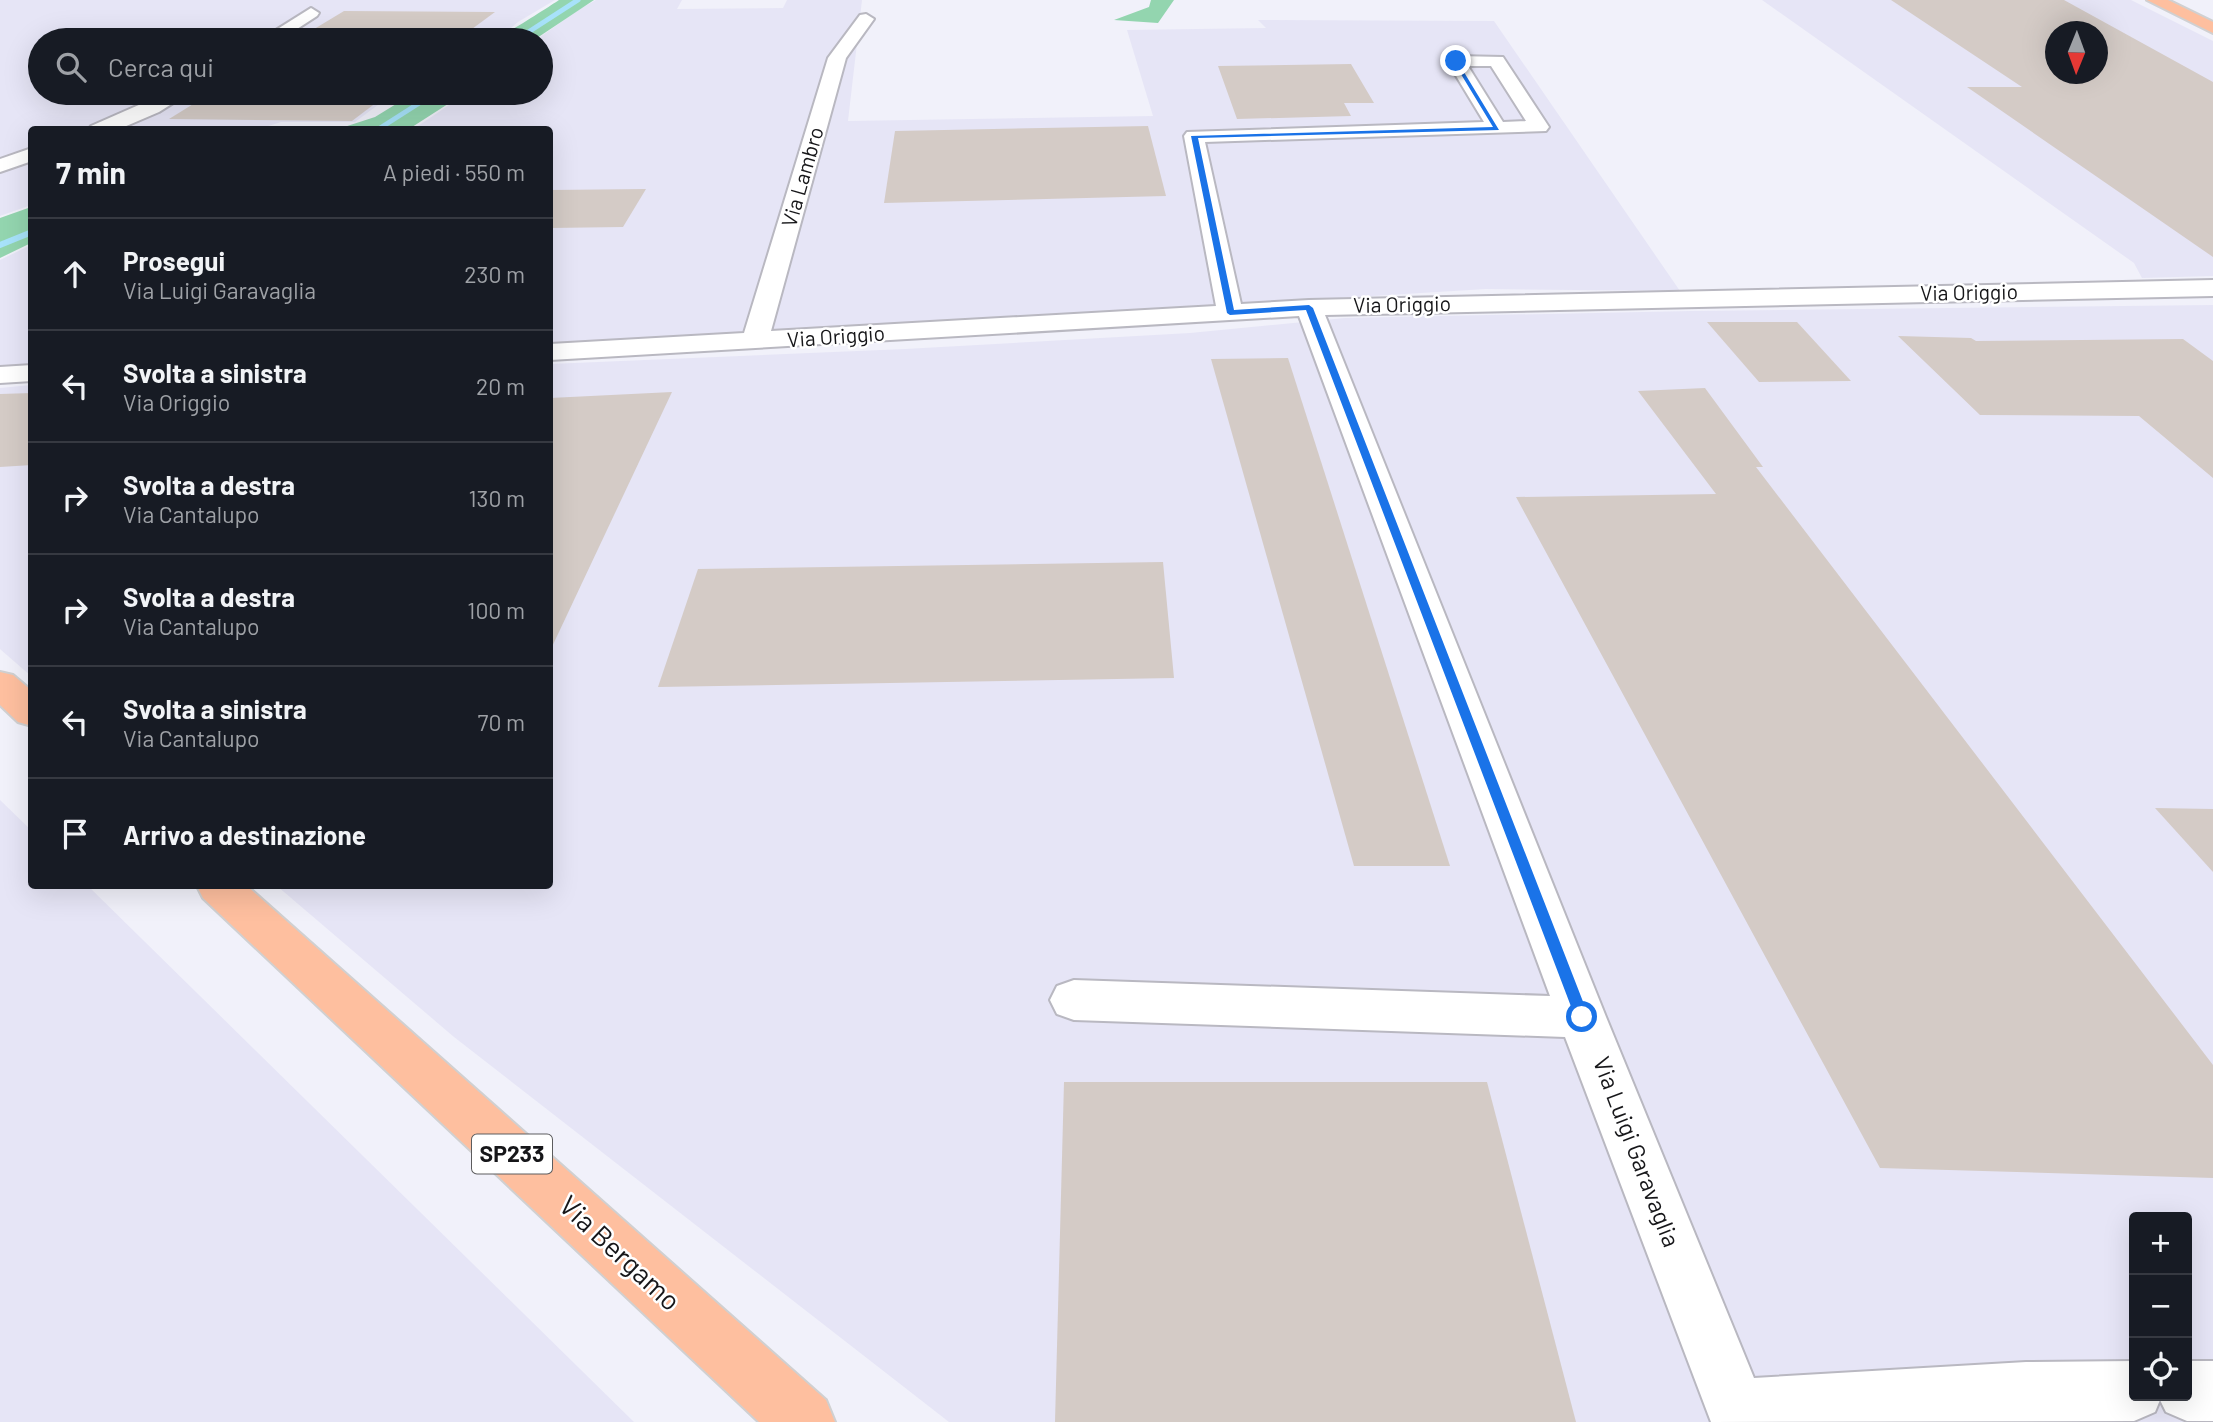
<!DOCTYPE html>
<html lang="it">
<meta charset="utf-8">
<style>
:root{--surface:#171b24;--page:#242831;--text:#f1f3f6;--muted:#9ea1a6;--line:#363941}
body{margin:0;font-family:Barlow,sans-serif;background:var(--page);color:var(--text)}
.controls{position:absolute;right:21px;bottom:21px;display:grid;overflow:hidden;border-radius:7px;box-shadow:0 7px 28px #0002}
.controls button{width:63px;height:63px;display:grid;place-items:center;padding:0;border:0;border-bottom:2px solid var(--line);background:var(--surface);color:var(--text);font:35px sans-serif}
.compass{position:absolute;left:2045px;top:21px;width:63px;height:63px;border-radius:50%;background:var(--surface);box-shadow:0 7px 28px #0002;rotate:181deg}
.stop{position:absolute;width:21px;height:21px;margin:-16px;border:5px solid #1a73e8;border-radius:50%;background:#fff}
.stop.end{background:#1a73e8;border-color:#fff;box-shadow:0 2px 7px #0008}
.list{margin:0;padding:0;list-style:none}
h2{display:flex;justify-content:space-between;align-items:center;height:91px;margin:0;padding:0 28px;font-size:30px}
h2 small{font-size:23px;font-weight:400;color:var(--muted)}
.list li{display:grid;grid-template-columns:46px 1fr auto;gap:21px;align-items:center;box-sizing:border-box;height:112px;padding:0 28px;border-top:2px solid var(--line)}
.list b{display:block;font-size:26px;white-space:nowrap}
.list p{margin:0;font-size:23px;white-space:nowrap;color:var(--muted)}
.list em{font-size:23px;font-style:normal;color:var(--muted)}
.icon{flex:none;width:38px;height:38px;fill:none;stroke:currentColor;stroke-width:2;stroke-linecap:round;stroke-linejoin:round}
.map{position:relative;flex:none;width:2213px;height:1422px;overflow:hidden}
.search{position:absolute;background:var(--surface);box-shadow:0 7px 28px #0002;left:28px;top:28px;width:525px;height:77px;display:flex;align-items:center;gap:18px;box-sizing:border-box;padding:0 24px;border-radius:38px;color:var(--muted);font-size:26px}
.panel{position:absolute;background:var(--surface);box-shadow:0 7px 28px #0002;left:28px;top:126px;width:525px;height:763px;border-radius:7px}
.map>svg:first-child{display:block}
.built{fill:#e6e5f6;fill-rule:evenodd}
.forest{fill:#93d5af}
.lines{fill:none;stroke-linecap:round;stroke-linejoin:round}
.stream-far1{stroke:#a7e2fa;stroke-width:5}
.stream{stroke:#a7e2fa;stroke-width:6}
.building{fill:#d4cbc6;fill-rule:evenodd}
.minor-casing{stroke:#b9b8c1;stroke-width:4}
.major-casing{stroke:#d0d0d1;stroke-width:4}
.minor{fill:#fff;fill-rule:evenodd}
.major{fill:#febf9f;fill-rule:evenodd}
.route{fill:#1a73e8}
.labels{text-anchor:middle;stroke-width:5;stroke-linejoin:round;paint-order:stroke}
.far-street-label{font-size:21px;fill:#161619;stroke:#fff}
.shield{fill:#fff;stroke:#5c5c5e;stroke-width:2}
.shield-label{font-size:23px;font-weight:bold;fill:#161619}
.street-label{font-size:24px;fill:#161619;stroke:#fff}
.near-street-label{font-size:28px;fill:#161619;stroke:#fff}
</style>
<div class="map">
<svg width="2213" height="1422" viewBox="0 0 2213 1422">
<rect width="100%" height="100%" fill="#f1f1fa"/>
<g class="built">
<path d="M0 0H555L518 22 497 40H40V93H394L355 122H281L256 130H32L31 205 0 216Z"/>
<path d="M596 0H682L677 9 783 8 787 0H862L848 121 1153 116 1127 30 1266 28 1258 20 1494 21 1680 291 1486 289 550 346V130H412L467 93H541V40H536L578 10Z"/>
<path d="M1762 0H2131L2213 41V276L2142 278 2134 263ZM2056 32H2098V74H2056Z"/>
<path d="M31 245V365L0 366V260Z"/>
<path d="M2213 305V1422H949L454 1037 277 886H550V364L905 349 1190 333 1345 318 1691 311ZM2134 1217H2187V1396H2134Z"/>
<path d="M31 385V676L0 649V388Z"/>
<path d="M0 800 31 830 32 886H88L634 1422H0Z"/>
</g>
<g class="forest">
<path d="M559 0H594L534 40H491C498 40 550 6 559 0Z"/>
<path d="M1151 0H1174L1158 23 1114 20 1149 7Z"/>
<path d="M414 93H465L409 129H338L375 117Z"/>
<path d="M31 207V243L0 258V218Z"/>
</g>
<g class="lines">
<g class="stream-far1">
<path d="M516 40 578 0"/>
<path d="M377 130 435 93"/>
</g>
<path class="stream" d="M0 245 32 232"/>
</g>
<g class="building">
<path d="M1891 0H2064L2213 82V257L1967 87H2022ZM2055 32H2097V74H2055Z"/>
<path d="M344 11 495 12 457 40H296Z"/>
<path d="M1351 64 1374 103H1344L1351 116 1237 119 1218 66Z"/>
<path d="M211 93H389L352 121 169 119Z"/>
<path d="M1148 126 1166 196 884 203 895 131Z"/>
<path d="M646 189 623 227 550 228V190Z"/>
<path d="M1707 322H1797L1851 381 1759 382Z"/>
<path d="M1898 336 1971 338 1976 341 2183 339 2213 361V478L2139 416 1980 415Z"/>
<path d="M1288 358 1450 866H1354L1211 359Z"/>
<path d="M1705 388 1763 467H1756L2213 1065V1178L1880 1168 1516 497 1716 494 1638 391Z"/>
<path d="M672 392 550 651V398Z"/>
<path d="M32 393V465L0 467V394Z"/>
<path d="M1163 562 1174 678 658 687 698 569Z"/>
<path d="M2155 808 2213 809V872Z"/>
<path d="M1064 1082H1487L1576 1422H1055Z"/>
</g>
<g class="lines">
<g class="minor-casing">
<g id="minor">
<path d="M311 8 319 13 317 16 280 40H260Z"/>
<path d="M866 14 874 19 846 58 771 331 1216 306 1184 136 1187 132 1484 122 1447 61 1456 56 1503 57 1549 127 1546 131 1205 142 1241 304 1309 300 2213 280V296L1325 315 1606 1017 1754 1378 2026 1362 2134 1361V1396H2187V1361H2213V1421H2187L2166 1412 2160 1400 2155 1412 2134 1421 1711 1422 1565 1037 1074 1020 1057 1014 1050 1000 1057 986 1074 980 1550 996 1299 316 550 360V344L744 333 828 58 860 15ZM1468 66H1491L1526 121 1503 122Z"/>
<path d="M166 93H189L159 112 117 130H88L91 126Z"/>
<path d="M32 148V161L0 172V159Z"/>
<path d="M32 365V381L0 383V367Z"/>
</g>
</g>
<g class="major-casing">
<g id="major">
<path d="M2147 0H2168L2213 22V33Z"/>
<path d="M0 672 13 675 32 691V726L18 722 0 705Z"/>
<path d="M197 886H247L826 1400 835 1422H759L203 898Z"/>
</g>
</g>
<use href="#minor" class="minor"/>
<use href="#major" class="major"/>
</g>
<path class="route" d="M1456 59 1499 130 1198 138 1234 310 1309 305 1313 308 1589 1017 1582 1023 1575 1017 1306 310 1230 315 1227 313 1191 136 1493 127 1453 61Z"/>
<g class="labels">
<g class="far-street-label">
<text transform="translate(803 177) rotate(-74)" y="7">Via Lambro</text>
<text transform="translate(1969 293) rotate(-1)" y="7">Via Origgio</text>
<text transform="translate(1402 305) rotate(-1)" y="7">Via Origgio</text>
<text transform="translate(836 337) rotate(-4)" y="7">Via Origgio</text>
</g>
<rect class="shield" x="472" y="1134.5" width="80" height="39" rx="5"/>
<g class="shield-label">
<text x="512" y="1162">SP233</text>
</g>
<g class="street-label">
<text transform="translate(1636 1152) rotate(69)" y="8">Via Luigi Garavaglia</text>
</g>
<g class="near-street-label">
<text transform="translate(620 1253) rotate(43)" y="10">Via Bergamo</text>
</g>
</g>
</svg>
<div class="controls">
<button>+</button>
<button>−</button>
<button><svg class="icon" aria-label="locate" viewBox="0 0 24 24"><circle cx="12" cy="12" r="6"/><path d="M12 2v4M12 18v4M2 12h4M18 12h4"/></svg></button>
</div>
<svg class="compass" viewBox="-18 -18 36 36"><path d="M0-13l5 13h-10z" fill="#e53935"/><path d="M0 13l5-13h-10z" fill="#9ea1a6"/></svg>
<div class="stop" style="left:1582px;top:1017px"></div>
<div class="stop end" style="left:1456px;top:61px"></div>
<div class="search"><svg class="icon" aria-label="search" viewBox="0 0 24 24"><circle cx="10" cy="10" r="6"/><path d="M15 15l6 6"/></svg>Cerca qui</div>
<section class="panel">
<h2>7 min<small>A piedi · 550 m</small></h2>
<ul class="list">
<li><svg class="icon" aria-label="ahead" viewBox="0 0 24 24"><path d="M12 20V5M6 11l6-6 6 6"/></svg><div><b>Prosegui</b><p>Via Luigi Garavaglia</p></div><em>230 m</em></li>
<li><svg class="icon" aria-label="left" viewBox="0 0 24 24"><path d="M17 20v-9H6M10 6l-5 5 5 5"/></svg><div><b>Svolta a sinistra</b><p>Via Origgio</p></div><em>20 m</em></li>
<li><svg class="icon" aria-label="right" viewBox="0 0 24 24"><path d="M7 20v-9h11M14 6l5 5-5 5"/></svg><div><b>Svolta a destra</b><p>Via Cantalupo</p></div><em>130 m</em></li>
<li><svg class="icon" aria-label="right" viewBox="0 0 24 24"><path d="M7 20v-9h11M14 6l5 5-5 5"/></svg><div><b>Svolta a destra</b><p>Via Cantalupo</p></div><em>100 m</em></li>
<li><svg class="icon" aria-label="left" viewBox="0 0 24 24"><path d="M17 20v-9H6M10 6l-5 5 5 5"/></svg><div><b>Svolta a sinistra</b><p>Via Cantalupo</p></div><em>70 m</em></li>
<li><svg class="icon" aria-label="arrive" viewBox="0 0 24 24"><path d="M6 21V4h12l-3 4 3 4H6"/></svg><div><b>Arrivo a destinazione</b></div></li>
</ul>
</section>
</div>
